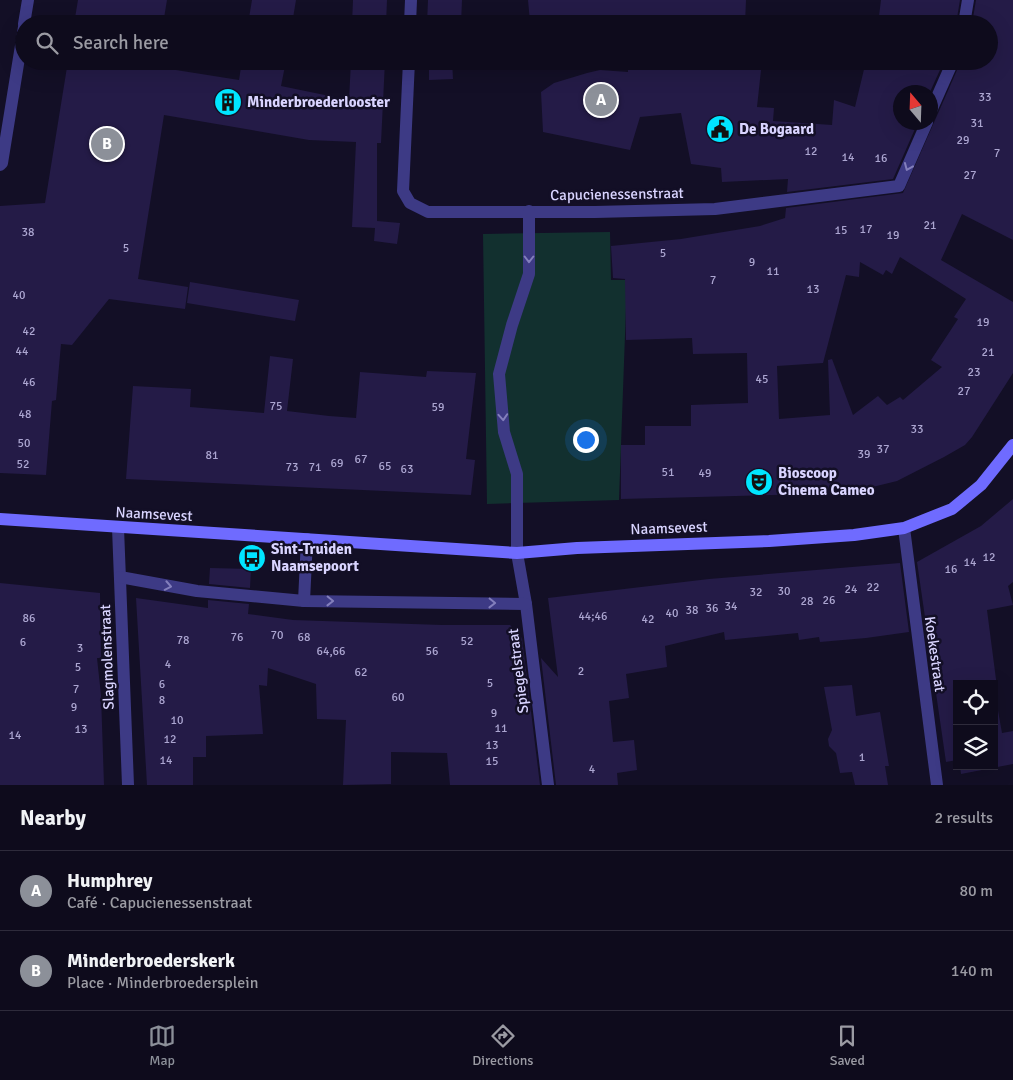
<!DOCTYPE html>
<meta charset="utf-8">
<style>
:root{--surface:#0e0b1c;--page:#1c1929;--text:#f1f3f6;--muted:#9b9ba3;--line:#2e2b3b;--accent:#8c9099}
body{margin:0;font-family:Signika,sans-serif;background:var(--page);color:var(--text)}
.controls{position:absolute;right:15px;bottom:15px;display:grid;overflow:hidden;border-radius:0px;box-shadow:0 5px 20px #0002}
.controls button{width:45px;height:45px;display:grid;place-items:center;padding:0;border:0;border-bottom:1px solid var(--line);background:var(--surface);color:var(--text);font:25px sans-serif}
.compass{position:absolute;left:893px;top:85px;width:45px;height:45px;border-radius:50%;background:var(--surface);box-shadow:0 5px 20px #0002;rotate:341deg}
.you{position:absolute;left:585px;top:439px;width:18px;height:18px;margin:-12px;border:4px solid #fff;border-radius:50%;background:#1a73e8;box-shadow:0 0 0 8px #1a73e833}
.badge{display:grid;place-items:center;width:32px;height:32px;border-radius:50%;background:var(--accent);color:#fff;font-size:16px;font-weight:700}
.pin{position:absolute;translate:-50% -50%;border:2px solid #fff;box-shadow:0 1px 5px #0006}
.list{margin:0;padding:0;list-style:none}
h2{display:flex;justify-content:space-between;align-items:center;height:65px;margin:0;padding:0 20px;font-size:21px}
h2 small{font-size:16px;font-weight:400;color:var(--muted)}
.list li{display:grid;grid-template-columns:32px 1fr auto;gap:15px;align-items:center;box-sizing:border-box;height:80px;padding:0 20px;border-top:1px solid var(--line)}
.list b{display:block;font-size:19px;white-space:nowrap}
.list p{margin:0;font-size:16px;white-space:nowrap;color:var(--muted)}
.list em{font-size:16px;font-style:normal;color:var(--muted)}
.icon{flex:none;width:28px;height:28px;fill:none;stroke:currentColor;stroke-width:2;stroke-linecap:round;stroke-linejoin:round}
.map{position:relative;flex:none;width:1013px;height:785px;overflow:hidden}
.search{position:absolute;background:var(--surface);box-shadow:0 5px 20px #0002;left:15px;right:15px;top:15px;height:55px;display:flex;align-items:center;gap:12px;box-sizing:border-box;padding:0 18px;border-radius:28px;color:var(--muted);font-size:19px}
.sheet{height:225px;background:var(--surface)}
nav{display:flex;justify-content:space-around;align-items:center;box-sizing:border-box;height:70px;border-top:1px solid var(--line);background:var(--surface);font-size:14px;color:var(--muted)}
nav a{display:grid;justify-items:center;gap:2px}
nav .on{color:var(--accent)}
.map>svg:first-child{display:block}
.green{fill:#12302f}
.building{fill:#241b47;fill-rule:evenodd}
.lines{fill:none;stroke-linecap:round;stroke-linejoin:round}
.lane{stroke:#3d3a85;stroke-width:12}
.street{stroke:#3d3a85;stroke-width:12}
.secondary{stroke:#6f6bff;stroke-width:12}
.oneway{stroke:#837fbc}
.labels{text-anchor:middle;stroke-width:5;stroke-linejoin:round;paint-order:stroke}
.number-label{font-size:12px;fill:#aca6d1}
.poi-label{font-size:15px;font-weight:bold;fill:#d9d4ff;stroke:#130f26;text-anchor:start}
.street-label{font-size:15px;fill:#d9d4ff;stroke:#130f26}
</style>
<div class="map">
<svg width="1013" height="785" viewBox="0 0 1013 785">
<rect width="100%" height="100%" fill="#130f26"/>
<path class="green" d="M610 232 611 280H627L619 500 487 504 483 234Z"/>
<g class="building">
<path d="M78 0H167L163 24H74Z"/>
<path d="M252 0H296L292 24H248Z"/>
<path d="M353 0H387L386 24H352Z"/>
<path d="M428 0H462L461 24H427Z"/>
<path d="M528 0H746L745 24H599V17L530 22Z"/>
<path d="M881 0H960L956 24H878Z"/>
<path d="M976 0H1013V240L962 214 941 260 1013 302V373L972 437 965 445 944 457 897 481 848 493 621 499V445H645V426H691V405L748 403 747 353 693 354 692 338 626 340 625 279 613 278 611 246 681 239 760 226 785 218 786 208 903 193 961 61H989V24H972ZM900 257 966 299 954 317 958 319 931 360 942 367 903 400 900 397 887 405 878 396 853 415 832 359 828 360 830 415 779 419 777 366 823 363 846 275 859 277 860 262 883 275 886 270 892 274Z"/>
<path d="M68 61H158L157 67 239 80 242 61H286L281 86 349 100 351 61H385L381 143H377V221L400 223 397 244 374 241 375 228 352 227 356 142 309 140 164 115 138 279 188 287 185 309 109 299 72 345 61 344 56 400 52 401 46 475 0 473V206L45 203Z"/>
<path d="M429 61H452L453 79 429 80Z"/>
<path d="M628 61H762L757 107 774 108 773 121 832 125 834 100 855 107 866 61H944L930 92H900V122H918L893 179 787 192 788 179 722 182 721 168 691 164 681 113 640 117 630 150 543 132 541 92 554 83 587 73 600 70 628 72Z"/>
<path d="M190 282 299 300 295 321 187 303Z"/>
<path d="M270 356 293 359 287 411 329 416 356 418 360 372 426 377 427 371 476 373 466 459 475 460 471 495 126 479 133 386 191 389 190 407 264 413Z"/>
<path d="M1013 499V582L1008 586 1013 605 987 610 997 687 994 688 1002 733 1013 731V764L961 774 960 766H994V684H957V760L946 762 917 562 981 526Z"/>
<path d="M900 563 909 632 866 638 820 642 819 637 799 640 798 633 725 640 724 632 665 646 667 667 626 674 629 698 609 701 613 742 634 740 637 770 617 773 618 785H556L541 658 558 677 548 598 709 579Z"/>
<path d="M210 568 251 569 250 588 209 584Z"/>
<path d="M0 583 100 593 101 658H97L101 695 104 785H0Z"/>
<path d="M136 598 208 608V600L249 604 248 614 293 620 442 625H510L522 638 540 785H450L447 753 391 752V784L343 785 346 720 317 719 316 684 268 668 267 686 259 685 263 734 206 736V757H193V785H147Z"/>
<path d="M852 685 856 716 880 712 889 766H885L888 785H855L852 772 840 773 836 753 829 746 828 739 832 730 824 687Z"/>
</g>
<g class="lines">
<path class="lane" d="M904 528 937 785"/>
<g class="street">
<path d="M24 24 28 0"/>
<path d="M410 24 411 0"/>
<path d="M964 24 968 0"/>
<path d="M409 61 403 191 410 203 428 212H595L715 209 899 186 927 122"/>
<path d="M930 113 953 61"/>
<path d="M0 165 2 163 24 27"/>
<path d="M529 211V274L512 325 499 374 504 432 517 474V553L526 604 548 785"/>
<path d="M118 528 128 785"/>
<path d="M120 577 197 591 304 601 526 604"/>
<path d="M304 601 307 539"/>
</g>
<path class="secondary" d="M0 519 517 553 577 548 769 541 854 535 904 528 952 509 981 485 1013 445"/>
</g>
<defs><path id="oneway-chevron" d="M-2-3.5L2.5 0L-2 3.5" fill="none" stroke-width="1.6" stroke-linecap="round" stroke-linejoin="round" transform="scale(1.25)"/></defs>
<g class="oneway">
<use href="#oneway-chevron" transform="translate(908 167) rotate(113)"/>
<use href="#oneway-chevron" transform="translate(529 259) rotate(90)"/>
<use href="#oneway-chevron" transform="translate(503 417) rotate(86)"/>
<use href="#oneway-chevron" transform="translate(168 586) rotate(11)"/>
<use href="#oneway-chevron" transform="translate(330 601) rotate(1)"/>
<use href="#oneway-chevron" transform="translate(492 603) rotate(1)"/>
</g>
<defs>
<g id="building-disc" transform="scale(1.4375)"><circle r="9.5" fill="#00e5ff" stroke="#130f26"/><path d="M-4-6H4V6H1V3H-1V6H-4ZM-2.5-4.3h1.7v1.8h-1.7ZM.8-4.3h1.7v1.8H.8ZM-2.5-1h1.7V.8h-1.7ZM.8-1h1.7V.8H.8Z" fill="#111"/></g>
<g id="civic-disc" transform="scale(1.4375)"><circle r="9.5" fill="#00e5ff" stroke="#130f26"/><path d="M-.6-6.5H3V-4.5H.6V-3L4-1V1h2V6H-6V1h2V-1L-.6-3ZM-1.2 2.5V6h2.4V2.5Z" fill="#111"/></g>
<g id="theatre-disc" transform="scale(1.4375)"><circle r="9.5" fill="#00e5ff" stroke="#130f26"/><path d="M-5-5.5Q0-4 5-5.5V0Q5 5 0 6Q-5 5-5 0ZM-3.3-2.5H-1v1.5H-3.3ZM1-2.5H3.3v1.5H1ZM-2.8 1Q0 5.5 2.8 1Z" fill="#111"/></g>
<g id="bus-disc" transform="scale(1.4375)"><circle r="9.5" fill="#00e5ff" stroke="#130f26"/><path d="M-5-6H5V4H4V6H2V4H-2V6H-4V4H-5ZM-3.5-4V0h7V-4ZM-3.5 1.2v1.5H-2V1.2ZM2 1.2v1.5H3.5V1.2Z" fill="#111"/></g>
</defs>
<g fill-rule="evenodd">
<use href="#building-disc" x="228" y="102"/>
<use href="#civic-disc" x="720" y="129"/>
<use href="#theatre-disc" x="759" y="482"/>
<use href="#bus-disc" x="252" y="558"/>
</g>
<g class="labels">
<g class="number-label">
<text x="985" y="101">33</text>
<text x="977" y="127">31</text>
<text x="963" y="144">29</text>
<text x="811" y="155">12</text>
<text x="997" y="157">7</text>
<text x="848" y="161">14</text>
<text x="881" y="162">16</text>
<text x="970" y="179">27</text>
<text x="930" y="229">21</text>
<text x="866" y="233">17</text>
<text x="841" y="234">15</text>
<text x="28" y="236">38</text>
<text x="893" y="239">19</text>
<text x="126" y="252">5</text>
<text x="663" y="257">5</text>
<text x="752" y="266">9</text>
<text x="773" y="275">11</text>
<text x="713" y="284">7</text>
<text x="813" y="293">13</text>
<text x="19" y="299">40</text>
<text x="983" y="326">19</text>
<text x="29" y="335">42</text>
<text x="22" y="355">44</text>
<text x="988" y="356">21</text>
<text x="974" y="376">23</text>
<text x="762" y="383">45</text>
<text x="29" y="386">46</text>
<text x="964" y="395">27</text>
<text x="276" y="410">75</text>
<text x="438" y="411">59</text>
<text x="25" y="418">48</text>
<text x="917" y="433">33</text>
<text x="24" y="447">50</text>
<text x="883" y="453">37</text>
<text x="864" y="458">39</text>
<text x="212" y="459">81</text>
<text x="361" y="463">67</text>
<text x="337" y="467">69</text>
<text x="23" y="468">52</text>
<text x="385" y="470">65</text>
<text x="292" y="471">73</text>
<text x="315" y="471">71</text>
<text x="407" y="473">63</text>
<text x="668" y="476">51</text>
<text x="705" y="477">49</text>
<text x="989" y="561">12</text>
<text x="970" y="566">14</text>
<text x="951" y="573">16</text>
<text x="873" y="591">22</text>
<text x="851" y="593">24</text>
<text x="784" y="595">30</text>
<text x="756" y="596">32</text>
<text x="829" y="604">26</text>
<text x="807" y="605">28</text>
<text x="731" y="610">34</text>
<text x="712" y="612">36</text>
<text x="692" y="614">38</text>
<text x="672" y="617">40</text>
<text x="593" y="620">44;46</text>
<text x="29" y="622">86</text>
<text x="648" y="623">42</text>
<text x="277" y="639">70</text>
<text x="237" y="641">76</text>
<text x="304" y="641">68</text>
<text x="183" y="644">78</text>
<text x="467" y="645">52</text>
<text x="23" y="646">6</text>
<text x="80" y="652">3</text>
<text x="331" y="655">64,66</text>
<text x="432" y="655">56</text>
<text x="168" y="668">4</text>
<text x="78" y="671">5</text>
<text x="581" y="675">2</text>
<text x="361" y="676">62</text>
<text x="490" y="687">5</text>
<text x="162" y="688">6</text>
<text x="76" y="693">7</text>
<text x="398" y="701">60</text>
<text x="162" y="704">8</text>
<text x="74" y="711">9</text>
<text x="494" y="717">9</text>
<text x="177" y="724">10</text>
<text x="501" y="732">11</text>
<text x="81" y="733">13</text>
<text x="15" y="739">14</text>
<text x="170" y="743">12</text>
<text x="492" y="749">13</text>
<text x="862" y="761">1</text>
<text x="166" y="764">14</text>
<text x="492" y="765">15</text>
<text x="592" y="773">4</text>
</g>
<g class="poi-label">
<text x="247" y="107">Minderbroederlooster</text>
<text x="739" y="134">De Bogaard</text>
<text x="778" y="478">Bioscoop<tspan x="778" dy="17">Cinema Cameo</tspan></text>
<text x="271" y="554">Sint-Truiden<tspan x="271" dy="17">Naamsepoort</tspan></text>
</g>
<g class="street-label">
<text transform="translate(617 194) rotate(-1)" y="5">Capucienessenstraat</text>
<text transform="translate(154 514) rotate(3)" y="5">Naamsevest</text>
<text transform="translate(669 528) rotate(-2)" y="5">Naamsevest</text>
<text transform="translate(935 654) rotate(82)" y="5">Koekestraat</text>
<text transform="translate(107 657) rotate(-92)" y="5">Slagmolenstraat</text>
<text transform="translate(518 671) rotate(-97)" y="5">Spiegelstraat</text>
</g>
</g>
</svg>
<div class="controls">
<button><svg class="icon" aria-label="locate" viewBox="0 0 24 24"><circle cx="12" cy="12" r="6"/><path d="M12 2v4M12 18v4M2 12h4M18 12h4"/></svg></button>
<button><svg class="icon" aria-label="layers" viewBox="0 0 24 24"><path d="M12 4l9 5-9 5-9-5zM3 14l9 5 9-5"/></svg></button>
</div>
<svg class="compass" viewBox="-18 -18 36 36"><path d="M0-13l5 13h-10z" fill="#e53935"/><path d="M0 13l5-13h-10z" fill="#9b9ba3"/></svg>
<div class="you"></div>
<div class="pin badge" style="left:601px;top:100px">A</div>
<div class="pin badge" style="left:107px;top:144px">B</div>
<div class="search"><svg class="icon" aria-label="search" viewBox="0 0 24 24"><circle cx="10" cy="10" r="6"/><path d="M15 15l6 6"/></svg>Search here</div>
</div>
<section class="sheet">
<h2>Nearby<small>2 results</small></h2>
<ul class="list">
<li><span class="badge">A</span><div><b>Humphrey</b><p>Café · Capucienessenstraat</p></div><em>80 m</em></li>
<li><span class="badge">B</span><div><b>Minderbroederskerk</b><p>Place · Minderbroedersplein</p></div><em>140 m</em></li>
</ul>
</section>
<nav>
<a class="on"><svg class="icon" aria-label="map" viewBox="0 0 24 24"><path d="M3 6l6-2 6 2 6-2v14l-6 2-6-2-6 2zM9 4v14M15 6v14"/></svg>Map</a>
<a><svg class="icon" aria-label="directions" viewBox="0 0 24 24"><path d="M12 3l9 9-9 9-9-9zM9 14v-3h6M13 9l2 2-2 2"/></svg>Directions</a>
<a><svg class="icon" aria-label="saved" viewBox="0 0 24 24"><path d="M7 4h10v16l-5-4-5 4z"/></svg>Saved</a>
</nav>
